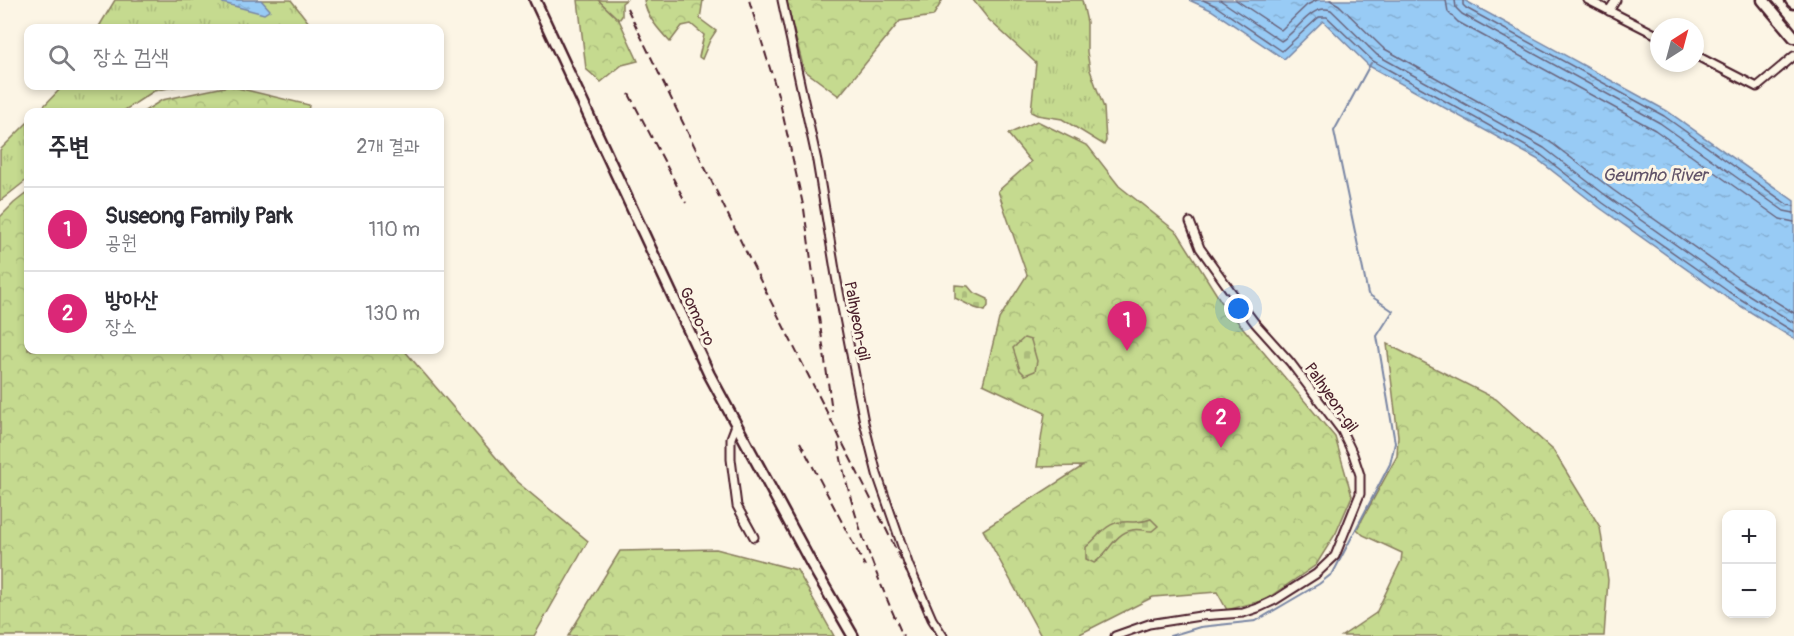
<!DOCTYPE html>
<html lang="ko">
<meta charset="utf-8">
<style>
:root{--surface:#fff;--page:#f7f7f7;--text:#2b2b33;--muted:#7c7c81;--line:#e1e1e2;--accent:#db2777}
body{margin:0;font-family:Pangolin,"Poor Story",sans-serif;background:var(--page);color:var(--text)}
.controls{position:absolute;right:18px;bottom:18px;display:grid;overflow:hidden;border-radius:12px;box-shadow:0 3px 9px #0003}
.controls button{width:54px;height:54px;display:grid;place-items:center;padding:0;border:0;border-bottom:2px solid var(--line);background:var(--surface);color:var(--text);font:30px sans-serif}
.compass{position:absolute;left:1650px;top:18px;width:54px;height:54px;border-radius:50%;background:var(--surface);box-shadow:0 3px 9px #0003;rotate:36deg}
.you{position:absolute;left:1239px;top:309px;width:21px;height:21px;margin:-15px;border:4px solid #fff;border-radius:50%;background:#1a73e8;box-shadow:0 0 0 9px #1a73e833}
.badge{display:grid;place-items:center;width:39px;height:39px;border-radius:50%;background:var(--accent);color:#fff;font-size:20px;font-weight:700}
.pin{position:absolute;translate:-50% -50px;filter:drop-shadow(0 2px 3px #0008)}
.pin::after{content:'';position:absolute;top:32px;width:21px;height:18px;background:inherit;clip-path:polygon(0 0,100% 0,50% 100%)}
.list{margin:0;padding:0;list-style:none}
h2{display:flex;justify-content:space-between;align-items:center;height:78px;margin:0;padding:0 24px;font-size:26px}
h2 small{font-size:20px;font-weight:400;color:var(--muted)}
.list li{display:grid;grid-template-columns:39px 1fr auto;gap:18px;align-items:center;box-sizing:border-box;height:84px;padding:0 24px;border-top:2px solid var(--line)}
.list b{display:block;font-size:22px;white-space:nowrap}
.list p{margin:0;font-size:20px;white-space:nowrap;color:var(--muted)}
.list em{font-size:20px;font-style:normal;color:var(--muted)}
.icon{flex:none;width:33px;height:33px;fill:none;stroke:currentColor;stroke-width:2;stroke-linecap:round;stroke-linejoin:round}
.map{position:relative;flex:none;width:1794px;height:636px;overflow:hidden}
.search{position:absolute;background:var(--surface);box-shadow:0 3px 9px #0003;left:24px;top:24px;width:420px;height:66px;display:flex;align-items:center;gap:15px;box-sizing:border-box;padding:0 21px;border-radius:12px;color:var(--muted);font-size:22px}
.panel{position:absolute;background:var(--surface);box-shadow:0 3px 9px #0003;left:24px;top:108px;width:420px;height:246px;border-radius:12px}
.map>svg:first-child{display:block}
.grass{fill:url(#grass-tufts);stroke:#887c5d;stroke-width:1.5}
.forest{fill:url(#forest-crowns);stroke:#887c5d;stroke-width:1.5}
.cemetery{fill:url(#cemetery-stones);stroke:#887c5d;stroke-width:1.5}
.water{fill:url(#water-ripples);stroke:#7986a4;stroke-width:1.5}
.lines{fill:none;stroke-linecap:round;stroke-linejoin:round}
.shore{stroke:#69647c;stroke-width:1.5}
.stream{stroke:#7986a4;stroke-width:2}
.street-casing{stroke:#4a1f2b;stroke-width:11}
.secondary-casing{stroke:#4a1f2b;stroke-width:14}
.primary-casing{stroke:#4a1f2b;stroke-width:15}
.street{stroke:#fcf5e5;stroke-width:7}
.secondary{stroke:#fcf5e5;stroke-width:9}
.primary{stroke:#fcf5e5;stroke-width:10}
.rail{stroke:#4a1f2b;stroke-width:2;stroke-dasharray:9 4.5;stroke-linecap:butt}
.labels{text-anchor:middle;stroke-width:6;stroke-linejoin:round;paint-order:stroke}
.street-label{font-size:16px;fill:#4a1f2b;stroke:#fcf5e5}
.water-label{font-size:18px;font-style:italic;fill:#615368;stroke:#fcf5e5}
</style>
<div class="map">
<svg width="1794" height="636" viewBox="0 0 1794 636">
<defs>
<pattern id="grass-tufts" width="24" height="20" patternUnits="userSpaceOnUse" patternTransform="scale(1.5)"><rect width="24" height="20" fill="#c5da8f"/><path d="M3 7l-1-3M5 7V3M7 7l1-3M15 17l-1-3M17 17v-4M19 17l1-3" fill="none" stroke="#abbb7c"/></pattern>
<pattern id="forest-crowns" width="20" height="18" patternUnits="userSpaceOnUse" patternTransform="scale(1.5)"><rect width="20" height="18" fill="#c5da8f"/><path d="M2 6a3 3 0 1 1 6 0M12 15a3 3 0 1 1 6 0" fill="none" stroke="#abbb7c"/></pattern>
<pattern id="cemetery-stones" width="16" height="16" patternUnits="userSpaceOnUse" patternTransform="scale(1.5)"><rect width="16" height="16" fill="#c5da8f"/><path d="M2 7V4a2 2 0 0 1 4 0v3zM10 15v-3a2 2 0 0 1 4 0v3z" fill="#abbb7c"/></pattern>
<pattern id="water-ripples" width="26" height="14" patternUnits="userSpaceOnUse" patternTransform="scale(1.5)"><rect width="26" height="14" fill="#98cbf5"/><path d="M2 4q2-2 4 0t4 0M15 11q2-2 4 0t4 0" fill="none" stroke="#84aed2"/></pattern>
</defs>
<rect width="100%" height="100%" fill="#fcf5e5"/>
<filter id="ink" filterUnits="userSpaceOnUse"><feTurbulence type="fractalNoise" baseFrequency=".0167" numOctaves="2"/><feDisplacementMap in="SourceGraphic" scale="12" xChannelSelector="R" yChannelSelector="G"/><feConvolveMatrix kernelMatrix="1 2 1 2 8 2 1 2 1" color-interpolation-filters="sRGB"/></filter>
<g filter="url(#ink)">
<g class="grass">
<path d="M115 0H291L313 28H98Z"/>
<path d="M598 0H626L622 3V16L619 20Z"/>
<path d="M973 0H1082L1087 22V52L1090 70 1104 108 1106 141 1104 145 1062 119 1037 115 1031 112 1036 63 989 20Z"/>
<path d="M63 86H178L154 91 122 112H38Z"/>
<path d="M28 122V179L0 201V150Z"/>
</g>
<g class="forest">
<path d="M578 0H598L619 20 638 61 622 65 601 82 586 69Z"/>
<path d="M644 0H703L700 19 716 31 710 40 702 59 699 57 704 35 691 24 682 26 670 42C659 30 646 16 644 0Z"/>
<path d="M786 0H941L942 1 933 16 900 21 839 96 804 70Z"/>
<path d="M229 86 309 105 308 112H143L162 100Z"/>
<path d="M1037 121 1088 146 1119 186 1178 233 1222 303 1335 437 1352 496 1336 533 1316 565 1265 600 1227 610 1217 592 1153 597 1076 636H1041L983 530 1083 466 1037 467 1045 413 983 384 999 319 1027 275 998 191 1031 162 1008 134Z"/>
<path d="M28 192V350H404L517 482 588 541 534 636H0V217L14 203Z"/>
<path d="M1387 344 1496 399 1553 450 1600 527 1608 580 1604 636H1342L1376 613 1401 561 1402 553 1363 535 1357 529 1397 456 1398 436Z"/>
<path d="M716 549 797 570 834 636H568L620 551Z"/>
</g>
<g class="cemetery">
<path d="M955 285 968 286 973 292 988 299V306L985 311 975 308 955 298Z"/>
<path d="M1024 338 1031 340 1037 361 1035 371 1025 375 1020 370 1013 348Z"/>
<path d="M1151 519 1158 526 1152 531C1145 531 1138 528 1132 530 1115 533 1108 554 1094 563L1086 559V547C1097 538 1107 522 1122 522 1134 521 1138 524 1151 519Z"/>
</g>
<g class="water">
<path d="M221 0H261L270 10 264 14 223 3Z"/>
<path d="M1189 0H1464L1667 111 1794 201V339L1726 297 1600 208 1537 159 1369 66 1323 21 1284 59 1211 10Z"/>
</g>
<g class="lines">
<g class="shore">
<path d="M1203 0 1214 5 1282 51 1319 17H1327L1373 61 1540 154 1603 203 1729 292 1794 332"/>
<path d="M1220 0 1281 41C1297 32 1311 3 1331 10L1377 55 1544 148 1608 197 1733 285 1794 323"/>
<path d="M1236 0 1281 30 1307 5 1317 0"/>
<path d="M1330 0 1339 5 1383 48 1549 141 1613 190 1738 278 1794 313"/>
<path d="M1446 0 1448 12 1458 22 1655 130 1780 219 1794 222"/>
<path d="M1455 0 1456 8 1462 14 1660 123 1784 211 1794 213"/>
<path d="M1463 0V5L1466 8 1664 116 1788 205 1794 206"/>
</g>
<path class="stream" d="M1170 636 1200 627 1256 621 1319 584 1333 573 1390 464 1395 443 1377 336 1393 311 1368 294 1334 131 1371 63"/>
<g class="street-casing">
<g id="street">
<path d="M782 0 817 161 836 276 864 422 877 474 909 566 932 619 943 636"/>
<path d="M1588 0 1659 36"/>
<path d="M1609 11 1616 0"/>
<path d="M1695 55 1757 87 1794 56"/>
<path d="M736 425 731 438V459L737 506 754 537"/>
<path d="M1115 636 1149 624 1200 616 1243 613 1258 608 1275 600 1316 574 1335 556 1360 494V475L1353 454 1342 431 1290 362 1255 323 1230 290 1200 248 1190 222"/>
</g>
</g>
<g class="secondary-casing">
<path id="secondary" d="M535 0 709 374 811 563 853 636"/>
</g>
<g class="primary-casing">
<g id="primary">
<path d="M1763 0 1794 37"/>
<path d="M1791 0 1794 3"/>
</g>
</g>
<use href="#street" class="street"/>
<use href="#secondary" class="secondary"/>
<use href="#primary" class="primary"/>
<g class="rail">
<path d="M749 0 779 98 804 209 832 411"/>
<path d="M627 8 749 258 887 531 937 636"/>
<path d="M629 94 686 203"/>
<path d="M800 442 865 566"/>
<path d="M838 443C850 511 875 573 903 636"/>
</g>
</g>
</g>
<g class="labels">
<g class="street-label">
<text transform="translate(698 316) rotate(65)" y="6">Gomo-ro</text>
<text transform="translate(858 321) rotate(79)" y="6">Palhyeon-gil</text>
<text transform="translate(1332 397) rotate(55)" y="6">Palhyeon-gil</text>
</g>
<g class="water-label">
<text x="1655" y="181">Geumho River</text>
</g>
</g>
</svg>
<div class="controls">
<button>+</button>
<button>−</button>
</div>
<svg class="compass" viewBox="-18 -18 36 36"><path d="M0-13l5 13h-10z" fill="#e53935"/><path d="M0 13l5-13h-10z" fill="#7c7c81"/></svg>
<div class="you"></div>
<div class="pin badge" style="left:1127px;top:351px">1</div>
<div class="pin badge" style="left:1221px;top:448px">2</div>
<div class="search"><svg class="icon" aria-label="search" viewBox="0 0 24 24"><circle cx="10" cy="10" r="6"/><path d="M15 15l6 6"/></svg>장소 검색</div>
<section class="panel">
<h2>주변<small>2개 결과</small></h2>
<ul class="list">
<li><span class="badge">1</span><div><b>Suseong Family Park</b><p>공원</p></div><em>110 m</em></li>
<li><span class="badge">2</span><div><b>방아산</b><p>장소</p></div><em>130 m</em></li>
</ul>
</section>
</div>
